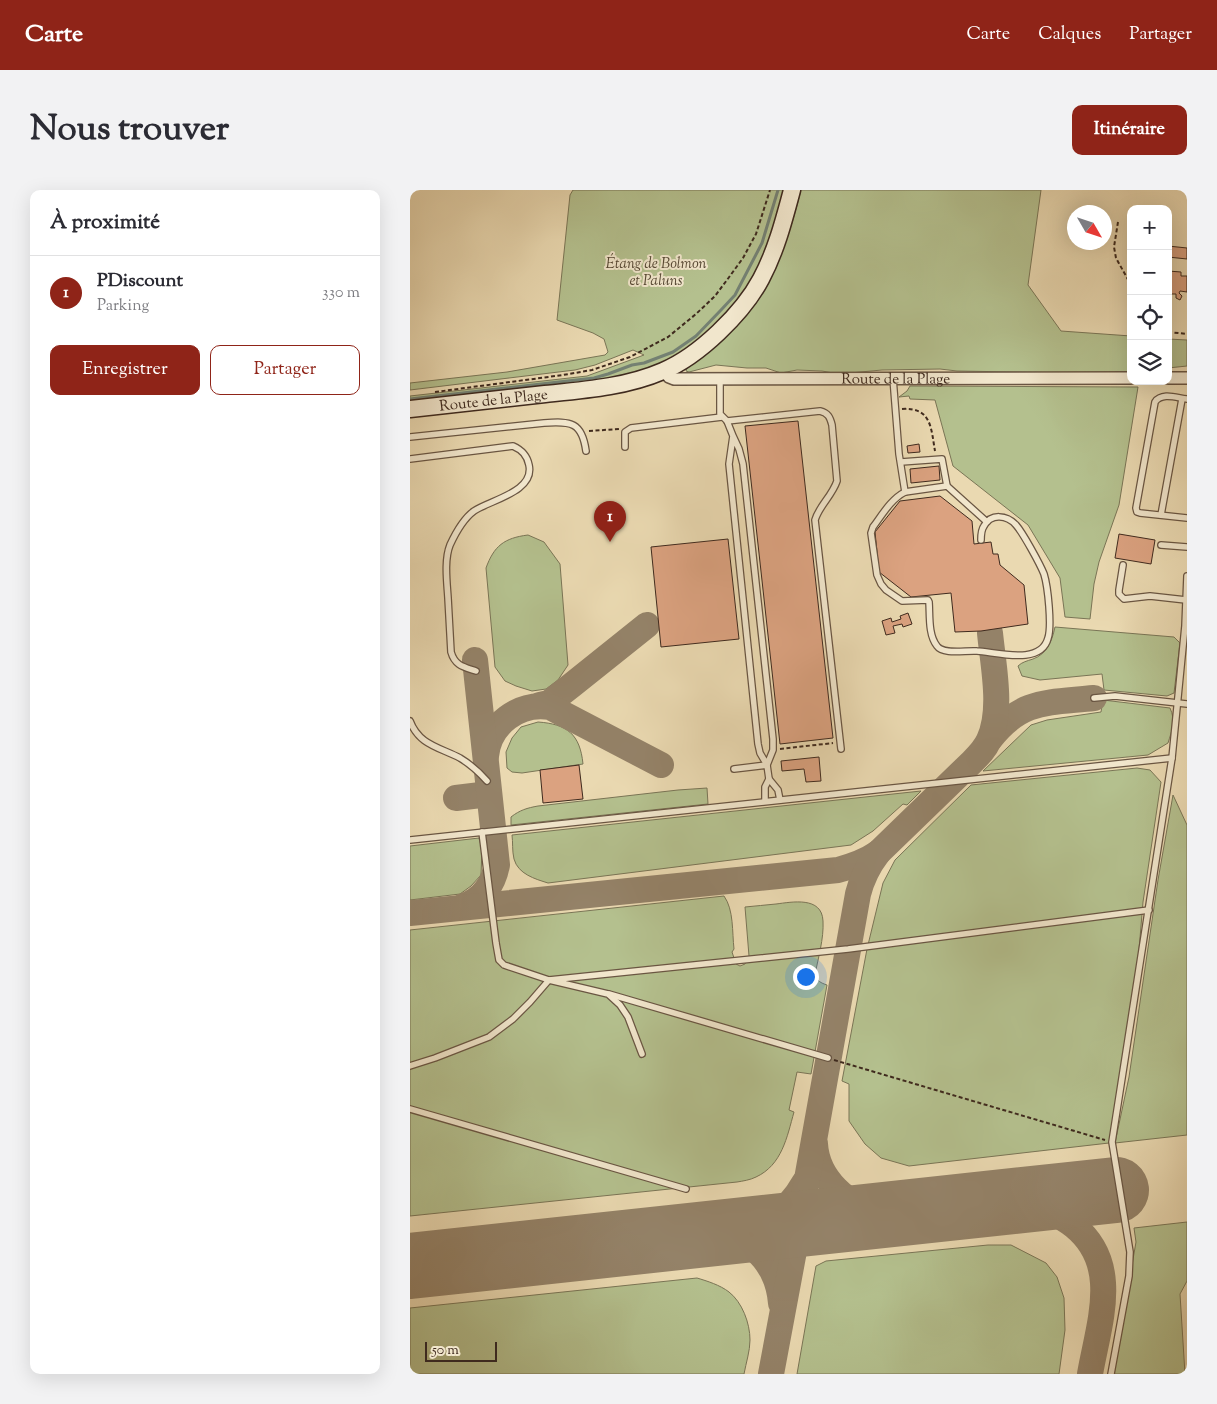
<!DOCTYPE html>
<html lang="fr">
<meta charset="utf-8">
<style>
:root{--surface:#fff;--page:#f2f2f3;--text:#2b2b33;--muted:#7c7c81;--line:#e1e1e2;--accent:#8f2418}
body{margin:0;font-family:"Sorts Mill Goudy",serif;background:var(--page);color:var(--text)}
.controls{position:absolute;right:15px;top:15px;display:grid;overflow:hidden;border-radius:10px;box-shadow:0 5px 20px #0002}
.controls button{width:45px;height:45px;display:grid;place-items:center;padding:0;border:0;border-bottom:1px solid var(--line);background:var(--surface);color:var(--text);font:25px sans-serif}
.compass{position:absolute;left:657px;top:15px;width:45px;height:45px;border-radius:50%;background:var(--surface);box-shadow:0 5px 20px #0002;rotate:129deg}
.scale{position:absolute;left:15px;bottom:12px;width:72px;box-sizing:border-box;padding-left:5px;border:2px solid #3f2a1e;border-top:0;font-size:14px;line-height:18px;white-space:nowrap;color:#3f2a1e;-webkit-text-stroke:4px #f1e6cc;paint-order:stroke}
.you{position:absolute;left:395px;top:786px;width:18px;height:18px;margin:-12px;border:4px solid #fff;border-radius:50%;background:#1a73e8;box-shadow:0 0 0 8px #1a73e833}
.badge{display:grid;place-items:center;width:32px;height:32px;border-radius:50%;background:var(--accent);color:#fff;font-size:16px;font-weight:700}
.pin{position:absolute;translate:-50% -41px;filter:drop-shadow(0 1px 2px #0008)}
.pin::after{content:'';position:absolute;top:26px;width:18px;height:15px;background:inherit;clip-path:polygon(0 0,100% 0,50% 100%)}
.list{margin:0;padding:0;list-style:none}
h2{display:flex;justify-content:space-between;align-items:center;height:65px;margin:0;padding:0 20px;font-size:21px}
h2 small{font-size:16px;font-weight:400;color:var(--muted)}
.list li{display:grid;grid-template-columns:32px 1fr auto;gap:15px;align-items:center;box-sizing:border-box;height:75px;padding:0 20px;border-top:1px solid var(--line)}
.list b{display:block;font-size:19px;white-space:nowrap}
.list p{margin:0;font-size:16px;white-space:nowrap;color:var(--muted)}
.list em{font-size:16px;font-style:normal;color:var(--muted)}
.actions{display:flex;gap:10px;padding:15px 20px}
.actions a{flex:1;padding:11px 0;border:1px solid var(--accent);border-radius:10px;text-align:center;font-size:18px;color:var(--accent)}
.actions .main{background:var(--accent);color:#fff}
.icon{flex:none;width:28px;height:28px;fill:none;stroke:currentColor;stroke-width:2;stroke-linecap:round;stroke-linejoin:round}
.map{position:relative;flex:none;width:777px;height:1184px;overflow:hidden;border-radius:10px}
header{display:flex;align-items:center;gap:30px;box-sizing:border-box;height:70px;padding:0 25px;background:var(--accent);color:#fff}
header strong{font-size:24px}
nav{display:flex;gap:28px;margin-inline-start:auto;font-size:18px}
.intro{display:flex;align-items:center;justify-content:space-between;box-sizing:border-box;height:120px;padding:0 30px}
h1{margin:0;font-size:35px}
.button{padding:12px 22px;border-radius:10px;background:var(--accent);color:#fff;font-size:18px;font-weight:700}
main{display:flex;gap:30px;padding:0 30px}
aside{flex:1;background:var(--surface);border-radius:10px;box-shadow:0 5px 20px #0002}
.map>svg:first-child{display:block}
.green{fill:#b4c08e;stroke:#7a7556}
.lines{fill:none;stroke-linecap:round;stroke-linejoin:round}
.stream{stroke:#748072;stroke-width:3}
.taxiway{stroke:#948268;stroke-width:26}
.runway{stroke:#948268;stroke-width:66}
.building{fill:#dba280;stroke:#3f2a1e}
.lane-casing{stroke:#6a5643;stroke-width:8}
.street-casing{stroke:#6a5643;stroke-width:14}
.secondary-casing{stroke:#3f2a1e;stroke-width:19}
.path{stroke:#3f2a1e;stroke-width:2;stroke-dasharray:4 2.5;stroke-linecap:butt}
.lane{stroke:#f1e6cc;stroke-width:5.5}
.street{stroke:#f1e6cc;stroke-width:11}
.secondary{stroke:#f1e6cc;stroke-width:16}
.labels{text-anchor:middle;stroke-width:4;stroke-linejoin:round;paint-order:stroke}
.park-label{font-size:15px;font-style:italic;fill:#564834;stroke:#f1e6cc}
.street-label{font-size:15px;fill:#3f2a1e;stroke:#f1e6cc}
</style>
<header>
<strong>Carte</strong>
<nav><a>Carte</a><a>Calques</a><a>Partager</a></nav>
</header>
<div class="intro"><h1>Nous trouver</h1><a class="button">Itinéraire</a></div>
<main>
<aside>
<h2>À proximité<small></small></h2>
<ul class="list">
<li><span class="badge">1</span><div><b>PDiscount</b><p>Parking</p></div><em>330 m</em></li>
</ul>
<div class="actions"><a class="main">Enregistrer</a><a>Partager</a></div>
</aside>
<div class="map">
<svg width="777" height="1184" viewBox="0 0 777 1184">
<rect width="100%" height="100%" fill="#ead9b1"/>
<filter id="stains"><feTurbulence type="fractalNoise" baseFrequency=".004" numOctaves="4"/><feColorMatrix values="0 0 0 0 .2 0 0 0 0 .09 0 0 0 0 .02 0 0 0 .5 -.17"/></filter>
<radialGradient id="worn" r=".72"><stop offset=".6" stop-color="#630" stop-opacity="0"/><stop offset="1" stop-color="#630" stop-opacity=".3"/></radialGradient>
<g class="green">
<path d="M163 0H377L352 76 317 128 258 173 221 185 180 194 0 214V206L177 186 234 165 223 160 185 175 165 180 0 200V193L97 182 195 165 198 162 194 149 183 143 147 130 160 5Z"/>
<path d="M391 0H631L618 95 651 141 721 146V184L547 181 530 179 472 180 429 184 412 181 387 180 371 183 356 178H337L306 175 279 182 276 181 277 177C294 163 311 150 327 134 363 100 379 47 391 0Z"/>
<path d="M758 149 777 150V176L758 178Z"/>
<path d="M500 196 728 197 709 315 689 372 684 394 680 429 655 427 650 388 618 335 543 276 525 210 500 209 499 206 489 207 497 201Z"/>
<path d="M118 345 134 352 150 374 158 475 148 490 136 499 122 501 106 496 95 491 85 477 76 378C84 356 94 348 118 345Z"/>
<path d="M645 437 764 447 770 453 764 503 757 506 694 500 692 484 630 490 612 486 608 476C612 472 617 471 623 469 637 464 642 451 645 437Z"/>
<path d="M693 510 760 518C766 531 762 540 758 553L738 565 573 581 621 535 637 530 691 522Z"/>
<path d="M128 532C157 534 170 544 173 574L112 583 102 582 97 578 96 562 102 548 111 537Z"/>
<path d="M727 578 740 580 751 592 733 712 729 760 718 838 699 953 499 976 471 968 455 954 439 931V894L432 891 457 759 473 693 485 670 561 595Z"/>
<path d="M297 598 298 614 101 635V627C110 620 117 618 128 616L268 600Z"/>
<path d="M511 601 497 615 493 614 463 641 441 655 138 693C125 689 108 684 104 669 102 661 103 652 102 645Z"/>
<path d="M763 605 777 635V945L705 953 719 887 748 690Z"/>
<path d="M69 648 72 659 71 685 61 696 50 704 0 710V656Z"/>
<path d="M314 706C324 720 322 742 324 759L322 762 326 774 330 776 335 774 339 766 335 717C345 716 356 715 366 714 382 712 412 706 413 731 414 749 408 768 405 785 407 791 411 793 417 795L401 884 387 882 379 920 384 922C377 947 372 975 346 987 340 990 333 991 327 992L0 1026V740Z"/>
<path d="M777 1032V1091L770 1104 775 1184H703L726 1052 724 1038Z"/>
<path d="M578 1055H601L636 1073 647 1087 654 1108 655 1140 649 1184H387L406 1076 416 1071Z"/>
<path d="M287 1088C297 1091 310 1095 319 1102 332 1112 340 1133 340 1150 340 1161 336 1173 334 1184H0V1118Z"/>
</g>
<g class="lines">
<path class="stream" d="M0 209 184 188 198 184 222 175 234 173 263 162 286 146 311 120 325 105 352 53 368 0"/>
<g class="taxiway">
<path d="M130 515 139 513 162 495 237 435"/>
<path d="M580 549C611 509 638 513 684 508"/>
<path d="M76 566C79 534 109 512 140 517L251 575"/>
<path d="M46 608 79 604"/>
<path d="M54 716C73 709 83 695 87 675L65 470"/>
<path d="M0 723 428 680C443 676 455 672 468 663L562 572C569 565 575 559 579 550 593 520 583 475 580 443"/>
<path d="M405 954C407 988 437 1017 471 1022 479 1023 489 1023 498 1023"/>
<path d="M605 1011C649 1019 690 1043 693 1093 695 1122 685 1155 680 1184"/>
<path d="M321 1042C355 1033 376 1025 394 993"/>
<path d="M302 1044C341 1045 368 1074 371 1113"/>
<path d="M361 1184 389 1034 448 704C452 688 458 676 468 663"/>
</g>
<path class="runway" d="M0 1076 706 1000"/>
</g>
<g class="building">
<path d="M758 56 777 58V69L758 67Z"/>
<path d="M758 81 771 82V86H777V102L770 101 769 103 772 106 770 110 766 108V104H758Z"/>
<path d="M388 231 423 548 370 554 335 236Z"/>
<path d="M509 254 510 262 498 263 497 256Z"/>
<path d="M529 276 530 290 501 293 500 279Z"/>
<path d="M530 306 562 331 564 354 581 352 583 364H588L590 375 614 395 618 434 571 441 545 442 541 403 501 407 469 382 465 342 490 311Z"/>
<path d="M709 344 745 350 741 374 705 368Z"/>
<path d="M318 349 329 449 251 457 241 357Z"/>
<path d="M498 423 502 434 493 437 492 434 483 436 485 443 476 445 472 431 481 428 482 432 491 429 490 426Z"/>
<path d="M409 567 411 591 396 592 394 579 372 581 371 571Z"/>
<path d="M169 575 173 609 133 613 130 580Z"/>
</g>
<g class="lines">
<g class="lane-casing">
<g id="lane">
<path d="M483 188 489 264 495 302"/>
<path d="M310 189V224L317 231 323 246 319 274 348 554 350 563 357 575 363 560V549L333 274 329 259 323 246"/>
<path d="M777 209C767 208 752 202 745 212L726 318 727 322 730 323 777 328"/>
<path d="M317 231 410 221C418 223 420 227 422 235L427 291C422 306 409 316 405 330L431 559"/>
<path d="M0 247 134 233C161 231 172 232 176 261"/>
<path d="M215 257V242L221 238 312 227"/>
<path d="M0 269 103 256C112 260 117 265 119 275 125 302 80 310 64 321 53 329 46 342 40 355 34 370 37 392 38 408 39 426 40 444 41 462 45 476 54 477 66 481"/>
<path d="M491 272 532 269 537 296 577 332"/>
<path d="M537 296 495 302C481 309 472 325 463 337L461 343 467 385 471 394 476 400 492 411 518 410 519 412C520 425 518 445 527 456 533 465 556 460 567 461 586 462 631 476 638 448 642 436 638 397 634 384 630 374 613 343 606 335 597 325 581 323 574 336 571 340 571 345 571 350"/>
<path d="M751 325 772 209"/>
<path d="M751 355 777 357"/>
<path d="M713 375 709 400V404L714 409 740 406 776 410"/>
<path d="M684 508 705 506 777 514"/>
<path d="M0 531C9 555 29 557 50 568 60 574 69 582 77 591"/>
<path d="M324 579 357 575 359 589"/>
<path d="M355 611V597L359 589 368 600 370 610"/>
<path d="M72 642 86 753 89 770 94 775 139 790 438 759 739 720"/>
<path d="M0 650 762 568"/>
<path d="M199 804 418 868"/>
<path d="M0 876 25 868 79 847 103 829 120 812 139 790 198 804 210 815 218 827 232 864"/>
<path d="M0 919 276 999"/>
<path d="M701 1184 719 1086 720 1062 702 952 762 568 775 436 777 386"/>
</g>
</g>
<g class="street-casing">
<g id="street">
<path id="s1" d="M254 181 259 187 264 189 721 188"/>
<path d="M758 188H777"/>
</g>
</g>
<g class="secondary-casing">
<g id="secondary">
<path id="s2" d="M0 219C45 214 90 209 135 204 175 200 216 197 253 181 289 166 333 123 351 89 366 61 374 30 382 0"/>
</g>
</g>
<g class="path">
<path d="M708 32 704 57 706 68 721 95"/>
<path d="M758 142 777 144"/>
<path d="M25 202 153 185 182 180 220 167 258 147 286 124 305 106 317 90 333 68 346 44 360 0"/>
<path d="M492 219C522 217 521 239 525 261"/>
<path d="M179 241 209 239"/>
<path d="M370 559 423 553"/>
<path d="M424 870 695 950"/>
</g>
<use href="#lane" class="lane"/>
<use href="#street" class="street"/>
<use href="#secondary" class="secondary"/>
</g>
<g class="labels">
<g class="park-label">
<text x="246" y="78">Étang de Bolmon<tspan x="246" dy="17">et Paluns</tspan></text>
</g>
<g class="street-label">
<text dy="5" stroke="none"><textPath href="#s1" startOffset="235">Route de la Plage</textPath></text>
<text dy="5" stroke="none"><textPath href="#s2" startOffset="84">Route de la Plage</textPath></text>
</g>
</g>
<rect width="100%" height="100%" filter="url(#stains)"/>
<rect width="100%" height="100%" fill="url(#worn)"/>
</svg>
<div class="controls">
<button>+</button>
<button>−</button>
<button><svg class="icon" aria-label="locate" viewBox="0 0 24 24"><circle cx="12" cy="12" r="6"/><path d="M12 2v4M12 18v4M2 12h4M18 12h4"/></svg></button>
<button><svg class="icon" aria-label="layers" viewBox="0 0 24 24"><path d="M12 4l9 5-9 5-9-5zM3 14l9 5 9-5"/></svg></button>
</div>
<svg class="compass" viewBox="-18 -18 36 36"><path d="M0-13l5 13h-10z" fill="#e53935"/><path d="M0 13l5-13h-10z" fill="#7c7c81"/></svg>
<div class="scale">50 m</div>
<div class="you"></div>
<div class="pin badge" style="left:200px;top:352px">1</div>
</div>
</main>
